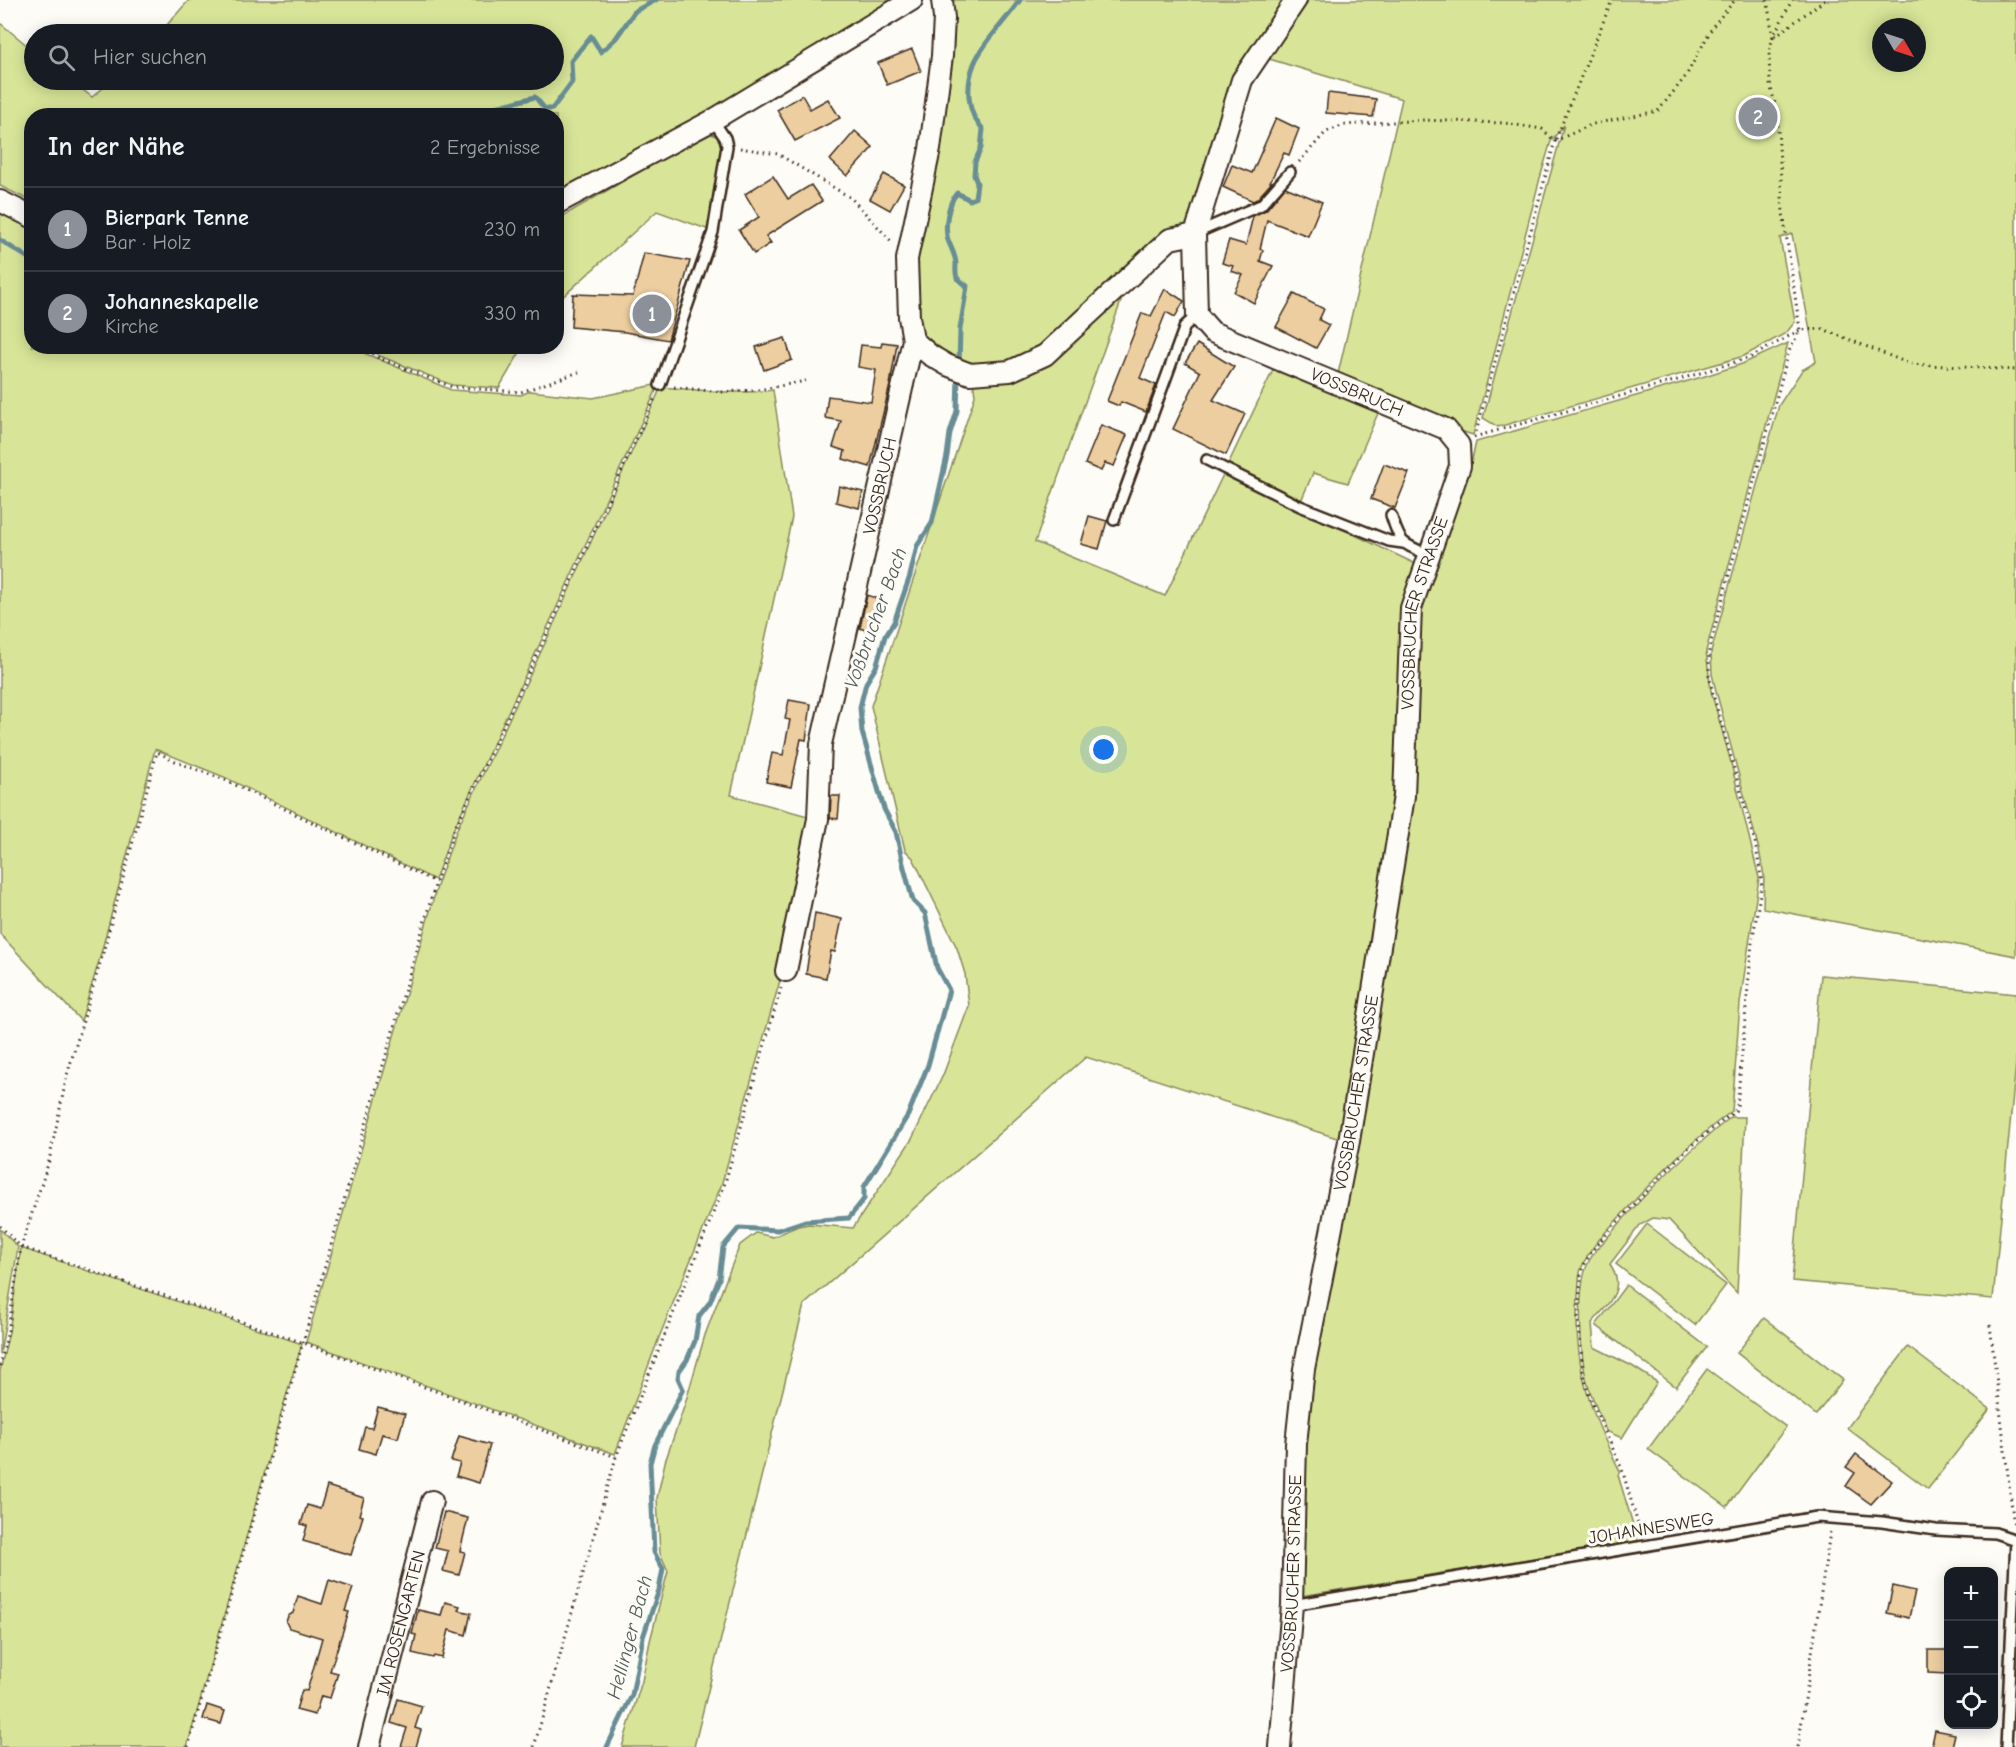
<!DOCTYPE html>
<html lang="de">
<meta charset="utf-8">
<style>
:root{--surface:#171b24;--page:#20242c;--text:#f1f3f6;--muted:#9ea1a6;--line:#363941;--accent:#8c9099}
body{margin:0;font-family:"Comic Neue",sans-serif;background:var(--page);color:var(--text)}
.controls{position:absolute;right:18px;bottom:18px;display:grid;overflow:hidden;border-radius:12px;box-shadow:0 3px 15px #0003}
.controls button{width:54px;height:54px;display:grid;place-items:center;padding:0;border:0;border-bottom:2px solid var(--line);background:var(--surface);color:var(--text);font:30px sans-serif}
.compass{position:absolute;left:1872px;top:18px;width:54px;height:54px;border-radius:50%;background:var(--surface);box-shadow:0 3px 15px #0003;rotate:129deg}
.you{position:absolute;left:1104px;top:750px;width:21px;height:21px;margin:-15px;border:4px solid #fff;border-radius:50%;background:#1a73e8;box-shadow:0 0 0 9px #1a73e833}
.badge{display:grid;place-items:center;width:39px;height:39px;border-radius:50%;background:var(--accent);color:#fff;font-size:20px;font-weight:700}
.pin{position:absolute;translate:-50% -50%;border:3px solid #fff;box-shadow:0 2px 6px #0006}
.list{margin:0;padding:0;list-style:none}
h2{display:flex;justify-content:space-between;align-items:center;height:78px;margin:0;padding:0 24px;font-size:26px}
h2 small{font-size:20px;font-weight:400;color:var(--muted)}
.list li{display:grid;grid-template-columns:39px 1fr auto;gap:18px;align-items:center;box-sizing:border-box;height:84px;padding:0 24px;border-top:2px solid var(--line)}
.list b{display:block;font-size:22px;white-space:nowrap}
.list p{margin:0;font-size:20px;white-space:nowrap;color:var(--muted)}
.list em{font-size:20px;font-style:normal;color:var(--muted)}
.icon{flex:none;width:33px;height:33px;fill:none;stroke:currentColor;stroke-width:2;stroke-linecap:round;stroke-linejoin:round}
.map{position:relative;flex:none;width:2016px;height:1747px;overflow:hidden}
.search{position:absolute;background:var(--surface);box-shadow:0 3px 15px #0003;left:24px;top:24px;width:540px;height:66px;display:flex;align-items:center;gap:15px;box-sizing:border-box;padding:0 21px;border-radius:33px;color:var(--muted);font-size:22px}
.panel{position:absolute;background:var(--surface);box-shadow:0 3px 15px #0003;left:24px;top:108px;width:540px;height:246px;border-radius:24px}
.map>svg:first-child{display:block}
.green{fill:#d8e598;stroke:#8a885b;stroke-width:1.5;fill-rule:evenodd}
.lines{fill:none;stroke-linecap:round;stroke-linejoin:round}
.stream{stroke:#678d95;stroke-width:5}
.building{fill:#edcea0;stroke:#3b2a1e;stroke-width:1.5}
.lane-casing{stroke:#3b2a1e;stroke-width:14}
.street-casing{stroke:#3b2a1e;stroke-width:24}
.path{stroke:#3b2a1e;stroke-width:3;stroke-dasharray:1.5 4.5;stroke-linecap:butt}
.lane{stroke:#fdfcf7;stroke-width:9}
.street{stroke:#fdfcf7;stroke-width:20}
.labels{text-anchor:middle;stroke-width:6;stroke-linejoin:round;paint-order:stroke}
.street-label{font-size:18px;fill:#3b2a1e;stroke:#fdfcf7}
.water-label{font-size:20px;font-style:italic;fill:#515c5a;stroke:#fdfcf7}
</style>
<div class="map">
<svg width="2016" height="1747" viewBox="0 0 2016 1747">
<rect width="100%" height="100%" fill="#fdfcf7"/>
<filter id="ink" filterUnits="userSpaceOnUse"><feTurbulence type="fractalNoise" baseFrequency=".0167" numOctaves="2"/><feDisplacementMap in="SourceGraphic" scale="12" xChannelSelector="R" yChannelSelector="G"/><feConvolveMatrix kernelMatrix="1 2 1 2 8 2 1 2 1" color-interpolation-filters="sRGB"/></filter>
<g filter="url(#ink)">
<g class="green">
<path d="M189 0H900L557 200 556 116H32L31 201 0 186V23L34 51V80H70L92 97 113 80H554V34H159Z"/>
<path d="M952 0H1293L1256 53 1187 227 1045 352 1011 368 962 365 924 335 915 317 916 260Z"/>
<path d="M1307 0H2016V956L1763 908 1764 876 1759 850 1716 691 1712 674 1711 652 1779 405 1802 370 1816 362 1792 234 1780 238 1795 322 1786 333 1744 356 1498 427 1483 418 1564 125 1551 141 1540 178 1473 435 1448 427 1337 378 1402 99 1266 58ZM1881 27H1917V63H1881Z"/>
<path d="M711 134 721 138 724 146 712 231 657 211 557 302 556 220 646 168Z"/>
<path d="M0 212 31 227 32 346 350 347 451 390 521 395 530 391 593 398 659 384 543 637 453 830 435 880 224 777 155 749 99 961 81 1021 0 934Z"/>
<path d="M1124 293 1035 542 1165 596 1275 366 1379 411 1348 483 1313 473 1298 508 1418 565 1396 806 1343 1140 1086 1057 804 1305 694 1747H622L642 1681 650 1641 668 1571 660 1553 657 1498 665 1462 685 1404 705 1335 725 1282 740 1245 756 1233 773 1237 798 1226 809 1224 853 1228 912 1139 943 1075 969 1006 965 974 957 948 913 858 905 850 871 706 975 396 973 380 999 381Z"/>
<path d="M1788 343 1706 651 1711 691 1730 759 1759 878 1740 1003 1732 1111C1692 1140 1658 1175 1625 1211 1609 1229 1590 1246 1581 1269 1578 1277 1579 1288 1578 1296 1572 1363 1590 1413 1620 1471L1618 1475 1638 1541 1301 1596 1298 1577 1307 1409 1319 1335 1418 626C1429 562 1463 506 1476 442L1702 377 1742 364Z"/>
<path d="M366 347H523L499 388 452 385 380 356Z"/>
<path d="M661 387C698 390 735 395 773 390L792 517 731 795 815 818 783 970 721 1186 660 1335 615 1454 306 1342 438 883 457 829 547 639Z"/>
<path d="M1821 975 2016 994V1063L1993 1299 1792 1281Z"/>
<path d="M1731 1117H1745L1737 1293 1669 1220 1653 1218 1640 1225 1610 1264C1627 1289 1608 1304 1592 1323L1594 1347 1632 1366 1657 1382 1622 1438 1606 1431C1600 1416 1593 1400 1588 1385 1580 1358 1576 1288 1588 1263 1593 1251 1605 1241 1613 1231 1649 1189 1688 1151 1731 1117Z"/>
<path d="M1647 1224 1726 1285 1695 1325 1616 1264Z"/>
<path d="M0 1229 18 1247 0 1355Z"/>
<path d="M21 1248 302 1344 285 1400 187 1747H0V1371L9 1332Z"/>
<path d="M1626 1285 1707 1347 1676 1387 1596 1325Z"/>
<path d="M1764 1318 1843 1380 1816 1415 1737 1353Z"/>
<path d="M1908 1347 1990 1409 1928 1489 1847 1428Z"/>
<path d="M1707 1369 1786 1427 1727 1507 1648 1449Z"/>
</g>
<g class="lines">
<g class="stream">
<path d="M477 116 488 109 535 97 545 109H552L572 82 571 61 591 36 601 52 616 38 635 11 656 0"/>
<path d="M0 240 30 259 32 288"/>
<path d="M959 365 960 329 967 286 957 278C955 272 956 269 956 263 955 254 951 248 948 240 944 227 948 203 957 193L970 200 975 198 977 183 974 175 975 162 981 148 983 129C966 113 966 85 974 64 982 44 1007 19 1020 0"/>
<path d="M607 1747 632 1695 643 1637 659 1590 663 1569 654 1552 650 1463 655 1445 683 1389 678 1378 679 1371 687 1360 695 1341 699 1316 710 1302 719 1279 723 1247 739 1228 778 1230 805 1221 849 1218 864 1199V1187L908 1115 928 1065 949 990 937 968 925 913 913 901 903 864 896 832 884 809 862 732 860 707 866 683 876 667 885 636 894 622 910 576 917 546 932 523 947 456 950 433 957 411 958 375"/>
</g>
</g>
<g class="building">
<path d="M912 49 921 71 887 85 878 63Z"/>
<path d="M1328 93 1376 99 1373 117 1326 113Z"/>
<path d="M802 95 810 109 828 99 840 118 795 141 777 110Z"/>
<path d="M1752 108 1768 111 1766 124 1760 132 1752 129 1748 123Z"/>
<path d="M1276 118 1299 129 1289 155 1284 153 1270 182H1272L1257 199 1253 201 1223 187 1232 165 1252 173Z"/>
<path d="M855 131 873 147 847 176 830 160Z"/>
<path d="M884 174 904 185 890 210 870 199Z"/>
<path d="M773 176 788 199 811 185 822 201 766 236 771 243 754 254 739 230 759 217 745 194Z"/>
<path d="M1285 187 1322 202 1308 236 1267 220 1260 249 1263 250 1260 261 1273 266 1254 303 1234 292 1243 275 1231 271 1233 266 1222 263 1229 240 1246 245 1253 216 1266 210Z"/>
<path d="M644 253 690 261 668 340 625 332 571 327 573 294 633 296Z"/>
<path d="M1165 289 1184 301 1175 317 1166 312 1140 378 1156 385 1146 412 1121 402 1119 406 1107 401 1142 313 1151 316Z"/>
<path d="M1294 294 1324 309 1319 320 1329 325 1316 348 1276 327Z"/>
<path d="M785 338 792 360 764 370 756 347Z"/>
<path d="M882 342 897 344 890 385 870 467 843 459 845 451 833 447 841 421 825 418 828 396 871 402 876 370 858 367 861 345 881 347Z"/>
<path d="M1197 344 1234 367 1213 400 1245 414 1226 455 1173 429 1200 372 1185 363Z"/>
<path d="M1101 425 1127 435 1114 466 1105 463 1101 471 1085 464Z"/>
<path d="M1384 464 1409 473 1395 508 1371 499Z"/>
<path d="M839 486 863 492 859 508 836 502Z"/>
<path d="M1089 516 1107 521 1099 549 1081 544Z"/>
<path d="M867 595 884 601 873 633 860 628Z"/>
<path d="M789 700 811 704 806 740 801 739 791 787 766 782 772 753 783 755 790 720 785 719Z"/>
<path d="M831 796H840L838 819 830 818Z"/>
<path d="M815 913 842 919 835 952 831 951 826 978 806 974Z"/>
<path d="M378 1407 405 1414 398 1438 382 1434 376 1454 359 1449 365 1427 372 1428Z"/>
<path d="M459 1436 490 1445 479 1483 456 1476 460 1463 451 1461Z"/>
<path d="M1856 1454 1892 1481 1871 1504 1846 1486 1855 1473 1846 1467Z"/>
<path d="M327 1486 364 1498 359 1515 363 1516 351 1555 303 1541 307 1526 301 1524 307 1505 320 1509Z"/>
<path d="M444 1512 468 1518 460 1551 465 1552 459 1575 443 1571 448 1551 435 1548Z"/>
<path d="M329 1580 353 1588 345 1611 349 1612 330 1671 338 1673 330 1698 321 1696 315 1715 296 1710 302 1690 307 1691 322 1638 289 1628 286 1622 288 1616 293 1613 298 1596 322 1604Z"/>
<path d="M1893 1586 1915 1591 1909 1618 1887 1613Z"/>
<path d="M445 1602 460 1606 458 1610 471 1613 466 1635 449 1630 442 1658 434 1656 433 1658 412 1653 416 1635 412 1634 418 1610 441 1615Z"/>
<path d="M1928 1650H1948V1674L1928 1673Z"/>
<path d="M398 1699 422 1706 415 1728 421 1730 416 1747H401L407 1728 391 1723Z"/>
<path d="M207 1705 225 1711 221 1724 203 1719Z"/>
<path d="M1935 1730 1955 1734 1952 1747H1934V1745L1932 1744Z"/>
</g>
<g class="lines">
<g class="lane-casing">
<g id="lane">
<path d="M1196 233 1261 205 1290 172"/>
<path d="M660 385 713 232 727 146 725 138 713 120"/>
<path d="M1207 460 1300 506 1389 541 1403 543"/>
<path d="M1391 515C1401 545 1401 543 1429 555"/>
<path d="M1114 520 1185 326 1197 315"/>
<path d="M1292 1605 1817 1517 1882 1522 1936 1530 1995 1533 2016 1540"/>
<path d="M2006 1747 2016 1540"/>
</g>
</g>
<g class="street-casing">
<g id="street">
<path d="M0 201 32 217"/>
<path d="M556 204 713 120 912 0"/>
<path d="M913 340 930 355 947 365 970 374 1010 371 1045 355 1170 239 1195 234"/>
<path id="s1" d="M786 971 818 819 821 744 913 340 909 317 907 259 930 149 942 56 944 18 942 0"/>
<path id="s2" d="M369 1747 432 1501"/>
<path id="s3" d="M1280 1747 1292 1605 1296 1444 1304 1369 1349 1141 1404 796 1411 608 1460 466 1459 445 1446 429 1212 332 1197 315 1195 234 1242 80 1296 0"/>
</g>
</g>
<g class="path">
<path d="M1767 0 1773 37"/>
<path d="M1775 36 1825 0"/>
<path d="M1556 139 1612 0"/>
<path d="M1555 141 1593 124 1658 111 1686 76 1713 26 1735 0"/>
<path d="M740 148 778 154 851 198 891 241"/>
<path d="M1299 162 1326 132 1344 125 1424 120 1504 123 1542 129 1555 141 1475 436"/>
<path d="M363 346 379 358 452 387 521 392 579 372"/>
<path d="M674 387 721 392 758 390 806 381"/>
<path d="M1474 437 1681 379 1751 357 1800 330 1823 329 1910 364 2016 370"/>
<path d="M0 1226 21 1247 304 1343 616 1457"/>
<path d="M1990 1325 2014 1526"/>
<path d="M0 1366 8 1331 21 1247 49 1161 67 1075 101 960 157 752 179 763 225 780 436 882"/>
<path d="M1641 1535 1622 1469 1589 1396 1583 1371 1578 1315 1581 1275 1585 1263 1592 1251 1610 1230 1687 1149 1735 1111 1737 1107 1752 943 1762 882 1755 842 1713 694 1709 675V649L1789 351 1800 330 1783 213 1777 112 1770 84 1769 52 1773 37 1792 0"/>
<path d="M188 1747 286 1401 436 882 455 828 546 636 656 396"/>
<path d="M534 1747 616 1457 724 1186 781 988"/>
<path d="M1798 1747 1830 1532"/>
</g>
<use href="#lane" class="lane"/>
<use href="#street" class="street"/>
</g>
</g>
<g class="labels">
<g class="street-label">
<text transform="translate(1357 392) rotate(23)" y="6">VOSSBRUCH</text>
<text dy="6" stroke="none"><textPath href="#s1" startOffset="495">VOSSBRUCH</textPath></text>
<text dy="6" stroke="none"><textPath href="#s3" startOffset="1146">VOSSBRUCHER STRASSE</textPath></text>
<text dy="6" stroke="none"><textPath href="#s3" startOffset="660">VOSSBRUCHER STRASSE</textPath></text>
<text transform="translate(1651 1528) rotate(-9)" y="6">JOHANNESWEG</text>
<text dy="6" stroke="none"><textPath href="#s3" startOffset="174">VOSSBRUCHER STRASSE</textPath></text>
<text dy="6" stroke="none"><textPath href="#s2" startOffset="128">IM ROSENGARTEN</textPath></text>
</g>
<g class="water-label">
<text transform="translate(875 618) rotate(-70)" y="7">Voßbrucher Bach</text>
<text transform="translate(629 1637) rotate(-75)" y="7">Hellinger Bach</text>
</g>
</g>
</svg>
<div class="controls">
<button>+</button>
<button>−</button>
<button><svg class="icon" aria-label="locate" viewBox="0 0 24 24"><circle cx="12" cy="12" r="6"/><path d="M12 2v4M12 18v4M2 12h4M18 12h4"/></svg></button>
</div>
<svg class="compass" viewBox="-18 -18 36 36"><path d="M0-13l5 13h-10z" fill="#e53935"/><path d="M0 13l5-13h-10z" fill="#9ea1a6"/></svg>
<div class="you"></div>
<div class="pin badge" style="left:652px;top:314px">1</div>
<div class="pin badge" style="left:1758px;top:117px">2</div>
<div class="search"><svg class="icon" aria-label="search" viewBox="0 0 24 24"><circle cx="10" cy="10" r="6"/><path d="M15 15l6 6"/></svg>Hier suchen</div>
<section class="panel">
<h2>In der Nähe<small>2 Ergebnisse</small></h2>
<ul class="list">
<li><span class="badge">1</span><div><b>Bierpark Tenne</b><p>Bar · Holz</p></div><em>230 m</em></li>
<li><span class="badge">2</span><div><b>Johanneskapelle</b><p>Kirche</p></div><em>330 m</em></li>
</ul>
</section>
</div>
